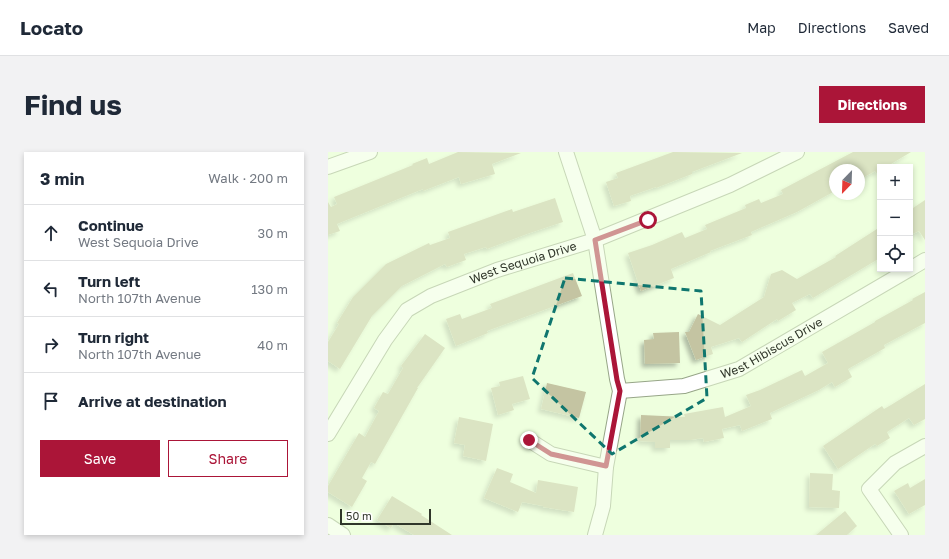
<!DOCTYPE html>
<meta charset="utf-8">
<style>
:root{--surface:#fff;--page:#f2f2f3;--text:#1f2937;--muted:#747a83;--line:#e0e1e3;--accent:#ab1538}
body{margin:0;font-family:"Golos Text",sans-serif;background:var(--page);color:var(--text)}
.controls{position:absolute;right:12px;top:12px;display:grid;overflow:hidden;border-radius:0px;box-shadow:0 2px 6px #0003}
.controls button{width:36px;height:36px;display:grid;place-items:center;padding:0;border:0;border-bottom:1px solid var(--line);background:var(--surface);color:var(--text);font:20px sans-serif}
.compass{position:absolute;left:501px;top:12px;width:36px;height:36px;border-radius:50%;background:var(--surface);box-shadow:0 2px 6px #0003;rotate:203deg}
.scale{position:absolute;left:12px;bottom:10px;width:91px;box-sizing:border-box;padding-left:4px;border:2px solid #30362a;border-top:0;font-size:11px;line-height:14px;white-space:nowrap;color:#30362a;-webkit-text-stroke:3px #fff;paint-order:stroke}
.stop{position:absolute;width:12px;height:12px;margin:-9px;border:3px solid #ab1538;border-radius:50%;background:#fff}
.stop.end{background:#ab1538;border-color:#fff;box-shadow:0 1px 4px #0008}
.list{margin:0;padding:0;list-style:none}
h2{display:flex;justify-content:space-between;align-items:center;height:52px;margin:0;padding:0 16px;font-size:17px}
h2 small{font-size:13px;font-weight:400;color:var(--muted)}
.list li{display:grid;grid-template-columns:26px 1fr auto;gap:12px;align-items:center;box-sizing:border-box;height:56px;padding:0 16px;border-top:1px solid var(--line)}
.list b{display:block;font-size:15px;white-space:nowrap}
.list p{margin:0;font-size:13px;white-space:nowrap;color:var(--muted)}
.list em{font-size:13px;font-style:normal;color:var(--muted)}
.actions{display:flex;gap:8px;padding:12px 16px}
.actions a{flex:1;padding:9px 0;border:1px solid var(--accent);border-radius:0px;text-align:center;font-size:14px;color:var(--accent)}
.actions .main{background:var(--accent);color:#fff}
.icon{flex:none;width:22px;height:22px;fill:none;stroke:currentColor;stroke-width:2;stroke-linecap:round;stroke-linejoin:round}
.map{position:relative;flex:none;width:597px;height:383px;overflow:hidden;border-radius:0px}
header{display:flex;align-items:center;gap:24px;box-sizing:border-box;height:56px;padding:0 20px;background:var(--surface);border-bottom:1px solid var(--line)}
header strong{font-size:19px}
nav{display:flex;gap:22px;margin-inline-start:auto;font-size:14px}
.intro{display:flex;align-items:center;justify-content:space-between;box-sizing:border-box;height:96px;padding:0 24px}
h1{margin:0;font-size:28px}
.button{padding:10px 18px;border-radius:0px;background:var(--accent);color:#fff;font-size:14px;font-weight:700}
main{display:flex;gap:24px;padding:0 24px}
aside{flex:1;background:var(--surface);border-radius:0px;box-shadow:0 2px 6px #0003}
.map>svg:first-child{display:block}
.building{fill:#c4c4a2;filter:url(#shadow)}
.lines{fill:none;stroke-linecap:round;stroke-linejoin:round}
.minor-casing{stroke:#97a688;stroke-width:16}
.minor{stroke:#fff;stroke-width:14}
.route{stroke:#ab1538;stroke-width:5}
.marked{fill:none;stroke:#0f766e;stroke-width:3;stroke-dasharray:8 5;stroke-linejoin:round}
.labels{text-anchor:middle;stroke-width:3.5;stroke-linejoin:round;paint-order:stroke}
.street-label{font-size:12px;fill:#30362a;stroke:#fff}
</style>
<header>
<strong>Locato</strong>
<nav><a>Map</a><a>Directions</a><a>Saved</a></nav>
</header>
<div class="intro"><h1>Find us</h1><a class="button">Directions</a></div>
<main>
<aside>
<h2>3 min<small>Walk · 200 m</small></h2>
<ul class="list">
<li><svg class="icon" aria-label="ahead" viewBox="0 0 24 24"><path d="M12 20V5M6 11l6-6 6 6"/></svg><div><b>Continue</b><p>West Sequoia Drive</p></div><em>30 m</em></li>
<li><svg class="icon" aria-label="left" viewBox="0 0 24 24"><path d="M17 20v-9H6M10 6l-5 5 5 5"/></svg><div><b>Turn left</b><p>North 107th Avenue</p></div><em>130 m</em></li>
<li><svg class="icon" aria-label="right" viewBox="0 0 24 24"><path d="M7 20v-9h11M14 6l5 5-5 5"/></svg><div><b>Turn right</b><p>North 107th Avenue</p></div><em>40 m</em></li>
<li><svg class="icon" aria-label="arrive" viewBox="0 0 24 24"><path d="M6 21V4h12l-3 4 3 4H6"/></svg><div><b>Arrive at destination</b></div></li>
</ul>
<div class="actions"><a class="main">Save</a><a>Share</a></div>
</aside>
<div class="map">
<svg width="597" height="383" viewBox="0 0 597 383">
<defs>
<filter id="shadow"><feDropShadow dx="-3.5" dy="3.5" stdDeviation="2" flood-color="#0004"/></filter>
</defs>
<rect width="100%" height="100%" fill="#eeffde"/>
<g class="building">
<path d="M130 0 193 1 164 12 167 22 133 32 131 25 95 39V37L9 72 12 79 0 83V50L3 55 9 52 6 45 85 13 84 12 99 6 101 12Z"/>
<path d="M345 0 414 1 364 20V22L328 36V35L302 44 303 49 286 54 278 30 290 26 288 21Z"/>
<path d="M525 0H583L558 15H552V19L548 21 547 19 531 28V18H507V39L469 60 423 80 424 83 382 99 383 100 343 117 346 126 313 139 300 101 324 93 354 80 357 86 379 77 377 73 418 56 417 53 431 47 433 51 455 42 453 38Z"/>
<path d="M227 46 235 70 199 82 159 97 158 95 136 102 138 108 119 115 117 112 74 134 44 164 12 217 0 209V190L11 172 9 171 25 145 58 112 101 91 102 93 122 86 120 80 184 57 185 60Z"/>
<path d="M597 48V88L591 79 582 83V58Z"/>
<path d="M552 75V106L485 146 482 142 464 151 468 158 450 169 449 167 414 190 411 186 383 195 385 202 368 208 357 180H361L370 162 392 173 436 145 443 122 454 118 469 127 508 105 507 104Z"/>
<path d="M245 121 254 144 159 179 160 181 128 194 118 167 132 162 134 167 164 156 162 152Z"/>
<path d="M597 140V171L556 193 557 196 520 217 524 225 507 235 504 230 491 238 442 261 444 267 414 279 412 273 394 277 396 286 376 290 375 286 362 288H342V296H327V290L312 289 313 263 357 265 356 262 395 255 397 265 423 254 418 243 432 238 474 218 477 224 500 211 494 200 547 170V169L585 148 584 147Z"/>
<path d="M351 180 352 211 317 212 316 188 326 187 325 181Z"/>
<path d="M97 182 117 196 89 236H90L47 312 43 310 34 326 39 329 24 355 0 340V334L31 281 37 285 51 259 46 256 55 240 60 242 75 216 73 214Z"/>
<path d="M195 224 202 247 184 252 186 258 170 263 163 236 172 234 171 230Z"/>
<path d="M219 231 258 240 251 266 213 257Z"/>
<path d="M597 232V267L586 273 581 266 559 280 562 286 549 294 547 292 510 317 495 294 554 254 556 257 563 253Z"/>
<path d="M131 265 165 272 158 309 135 304 137 293 126 291Z"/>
<path d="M169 316 185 322 182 330 208 341 210 328 250 335 246 360 215 355V354L194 350 190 360 156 346Z"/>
<path d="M482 321 505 322 504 338 512 339 511 356 481 355Z"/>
<path d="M597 327V353L581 362 566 339 580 331 582 336Z"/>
<path d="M64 344 94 362 93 363 124 383H86L66 371 63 376 49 368Z"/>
<path d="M517 359 529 374 519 383H488Z"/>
</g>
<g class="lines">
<g class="minor-casing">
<g id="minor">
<path d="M238 0 267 88 289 227 292 239 278 315 275 354 267 383"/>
<path d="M0 15 42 0"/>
<path d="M582 117 597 108"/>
<path id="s1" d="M292 239 356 234 411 217 582 117"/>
<path id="s2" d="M0 282 57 188 79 158 103 144 169 118 267 88 402 33 469 0"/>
<path d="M201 288 223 302 278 315"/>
<path d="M0 373 15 383"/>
<path d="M573 383 541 337 567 311 597 294"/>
</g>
</g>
<use href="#minor" class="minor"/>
</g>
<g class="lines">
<path class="route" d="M201 288 223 302 278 314 292 239 289 228 267 88 320 68"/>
</g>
<path d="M0 0H597V383H0ZM237 126 373 139 379 246 284 302 204 226Z" fill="#eeffde" fill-opacity=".55" fill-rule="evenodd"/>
<path class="marked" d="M237 126 373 139 379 246 284 302 204 226Z"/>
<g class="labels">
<g class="street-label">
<text dy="4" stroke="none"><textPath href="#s2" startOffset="273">West Sequoia Drive</textPath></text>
<text dy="4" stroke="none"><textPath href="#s1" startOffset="160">West Hibiscus Drive</textPath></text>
</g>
</g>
</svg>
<div class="controls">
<button>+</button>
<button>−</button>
<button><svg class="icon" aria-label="locate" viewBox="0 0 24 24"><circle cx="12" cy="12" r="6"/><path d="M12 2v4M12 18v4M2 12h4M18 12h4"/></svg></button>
</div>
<svg class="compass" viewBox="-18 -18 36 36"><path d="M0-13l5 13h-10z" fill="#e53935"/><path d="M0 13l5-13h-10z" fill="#747a83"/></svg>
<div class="scale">50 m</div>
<div class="stop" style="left:320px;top:68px"></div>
<div class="stop end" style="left:201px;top:288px"></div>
</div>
</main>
